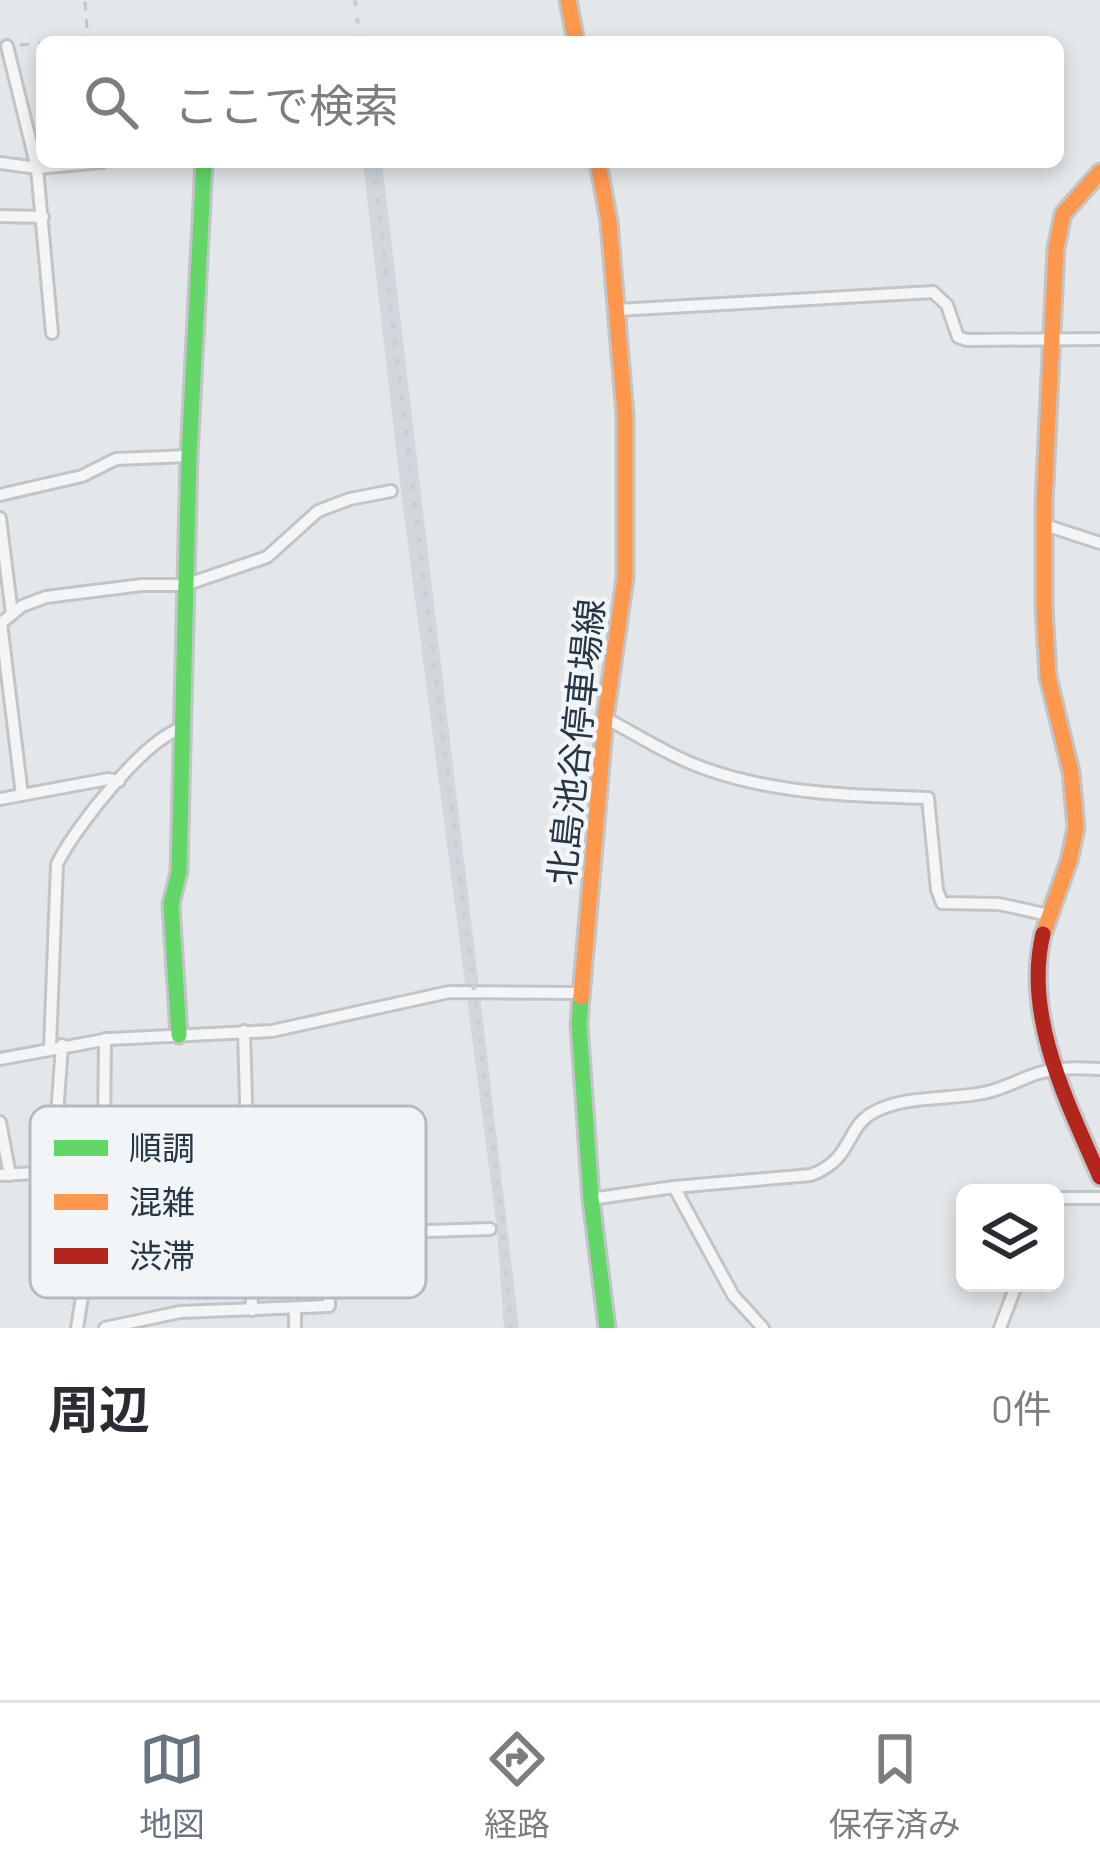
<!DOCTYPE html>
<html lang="ja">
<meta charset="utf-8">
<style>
:root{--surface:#fff;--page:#f7f7f7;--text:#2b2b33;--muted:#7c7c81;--line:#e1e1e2;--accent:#69747e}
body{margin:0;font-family:Barlow,"Noto Sans JP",sans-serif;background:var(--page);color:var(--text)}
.controls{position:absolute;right:36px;bottom:36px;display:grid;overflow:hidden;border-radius:18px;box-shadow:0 6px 18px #0003}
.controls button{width:108px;height:108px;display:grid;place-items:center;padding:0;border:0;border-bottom:3px solid var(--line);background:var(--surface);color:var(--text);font:60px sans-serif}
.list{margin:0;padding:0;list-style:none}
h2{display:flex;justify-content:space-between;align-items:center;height:156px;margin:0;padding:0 48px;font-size:51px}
h2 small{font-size:39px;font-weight:400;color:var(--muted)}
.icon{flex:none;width:66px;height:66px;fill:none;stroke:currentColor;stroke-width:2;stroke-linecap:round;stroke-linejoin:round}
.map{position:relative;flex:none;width:1100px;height:1328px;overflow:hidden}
.search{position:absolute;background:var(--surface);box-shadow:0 6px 18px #0003;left:36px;right:36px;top:36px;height:132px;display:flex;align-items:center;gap:30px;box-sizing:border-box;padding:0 42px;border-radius:18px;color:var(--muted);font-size:45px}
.sheet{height:372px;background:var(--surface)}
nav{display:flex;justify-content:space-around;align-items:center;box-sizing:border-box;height:168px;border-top:3px solid var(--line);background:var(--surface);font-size:33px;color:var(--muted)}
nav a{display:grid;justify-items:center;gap:6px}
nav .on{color:var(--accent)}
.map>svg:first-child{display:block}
.built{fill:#d1d7dd}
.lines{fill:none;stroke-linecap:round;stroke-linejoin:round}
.street-casing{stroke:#c2c5c7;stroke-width:16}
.fast-casing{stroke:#c2c5c7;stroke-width:21}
.slow-casing{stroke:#c2c5c7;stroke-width:21}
.jam-casing{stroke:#c2c5c7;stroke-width:21}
.path{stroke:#c1c6c9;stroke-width:3;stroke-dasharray:9 9;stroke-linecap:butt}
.street{stroke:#f3f5f6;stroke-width:10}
.fast{stroke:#63d668;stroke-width:15}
.slow{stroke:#ff974d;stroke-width:15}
.jam{stroke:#b3261e;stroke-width:15}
.rail{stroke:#cccfd1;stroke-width:4.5;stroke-dasharray:6 12;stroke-linecap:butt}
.labels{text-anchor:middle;stroke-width:9;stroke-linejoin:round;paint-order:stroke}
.street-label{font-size:36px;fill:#273645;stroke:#f1f5f8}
.key{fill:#f1f5f8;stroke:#b4bcc2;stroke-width:3}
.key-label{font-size:33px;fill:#273645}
</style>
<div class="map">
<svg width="1100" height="1328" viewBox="0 0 1100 1328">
<rect width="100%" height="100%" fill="#e4e7e9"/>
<path class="built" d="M363 162H382L519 1328H504L497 1229 401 491Z"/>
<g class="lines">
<g class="street-casing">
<g id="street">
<path d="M7 46 37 168 52 333"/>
<path d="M0 163 37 168 102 162"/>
<path d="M0 216 43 217"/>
<path d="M617 310 933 292 947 305 958 337 967 340 1100 339"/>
<path d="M0 495 82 476 116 459 189 456"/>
<path d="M0 518 12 614"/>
<path d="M1045 525 1100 543"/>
<path d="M1 623 22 795"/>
<path d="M0 624 22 606 46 597 142 585H185L267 557 318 511 350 499 391 491"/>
<path d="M605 718C638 735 671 757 706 769 776 794 855 796 928 798L937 890 942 903 999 904 1049 915"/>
<path d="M0 799 108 779 119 781"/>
<path d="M244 1031 252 1310"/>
<path d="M50 1048 57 864C76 826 144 740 182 728"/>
<path d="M0 1059 109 1039 272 1031 449 992 580 993"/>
<path d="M0 1122 10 1175"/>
<path d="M0 1175 53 1172 62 1045"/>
<path d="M674 1187 733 1295 763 1328"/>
<path d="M1055 1198H1100"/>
<path d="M591 1199 674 1187 811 1175C854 1159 845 1127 874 1112 906 1095 948 1100 983 1093 1001 1090 1018 1080 1036 1074 1057 1067 1078 1068 1100 1069"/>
<path d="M105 1206 111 1140 104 1131 105 1039"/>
<path d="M295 1308V1328"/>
<path d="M77 1328 91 1241"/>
<path d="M105 1328 180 1312 329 1306 328 1248 334 1243 428 1231 490 1229"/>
<path d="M1000 1328 1017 1283"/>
</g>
</g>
<g class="fast-casing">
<g id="fast">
<path d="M581 997 579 1024 591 1199 607 1328"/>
<path d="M179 1035 171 904 179 872 189 456 204 162"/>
</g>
</g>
<g class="slow-casing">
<g id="slow">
<path d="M568 0 576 42"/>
<path d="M1043 934 1069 861 1076 828 1071 772 1048 677 1044 607V504L1056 248 1063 214 1100 172"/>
<path d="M581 997 605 718 625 578V415L609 222 598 162"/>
</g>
</g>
<g class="jam-casing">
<path id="jam" d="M1043 934C1023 1016 1068 1104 1100 1177"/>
</g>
<g class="path">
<path d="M59 42 82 40 87 29 85 0"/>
<path d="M20 45 42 43"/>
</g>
<use href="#street" class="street"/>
<use href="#fast" class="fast"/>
<use href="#slow" class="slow"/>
<use href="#jam" class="jam"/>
<g class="rail">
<path d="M355 0 360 42"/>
<path d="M373 162 503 1228 511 1328"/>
</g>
</g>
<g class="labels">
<g class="street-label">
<text transform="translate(576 742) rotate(-84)" y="13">北島池谷停車場線</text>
</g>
</g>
<rect x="30" y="1106" width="396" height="192" rx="18" class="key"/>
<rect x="54" y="1140" width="54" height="16" fill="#63d668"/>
<rect x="54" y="1194" width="54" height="16" fill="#ff974d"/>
<rect x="54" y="1248" width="54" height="16" fill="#b3261e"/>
<g class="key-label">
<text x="129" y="1160">順調</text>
<text x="129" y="1214">混雑</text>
<text x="129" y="1268">渋滞</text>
</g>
</svg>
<div class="controls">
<button><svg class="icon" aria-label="layers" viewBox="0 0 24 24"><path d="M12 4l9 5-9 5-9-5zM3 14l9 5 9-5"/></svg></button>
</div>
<div class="search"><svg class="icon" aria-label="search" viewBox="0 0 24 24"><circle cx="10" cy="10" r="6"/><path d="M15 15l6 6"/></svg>ここで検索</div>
</div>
<section class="sheet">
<h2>周辺<small>0件</small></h2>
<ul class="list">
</ul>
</section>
<nav>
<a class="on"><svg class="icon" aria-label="map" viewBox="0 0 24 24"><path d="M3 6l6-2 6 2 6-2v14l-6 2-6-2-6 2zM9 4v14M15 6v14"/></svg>地図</a>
<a><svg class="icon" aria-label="directions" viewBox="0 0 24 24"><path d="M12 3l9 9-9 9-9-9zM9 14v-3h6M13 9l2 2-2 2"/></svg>経路</a>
<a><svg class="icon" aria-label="saved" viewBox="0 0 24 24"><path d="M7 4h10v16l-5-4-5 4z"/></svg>保存済み</a>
</nav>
